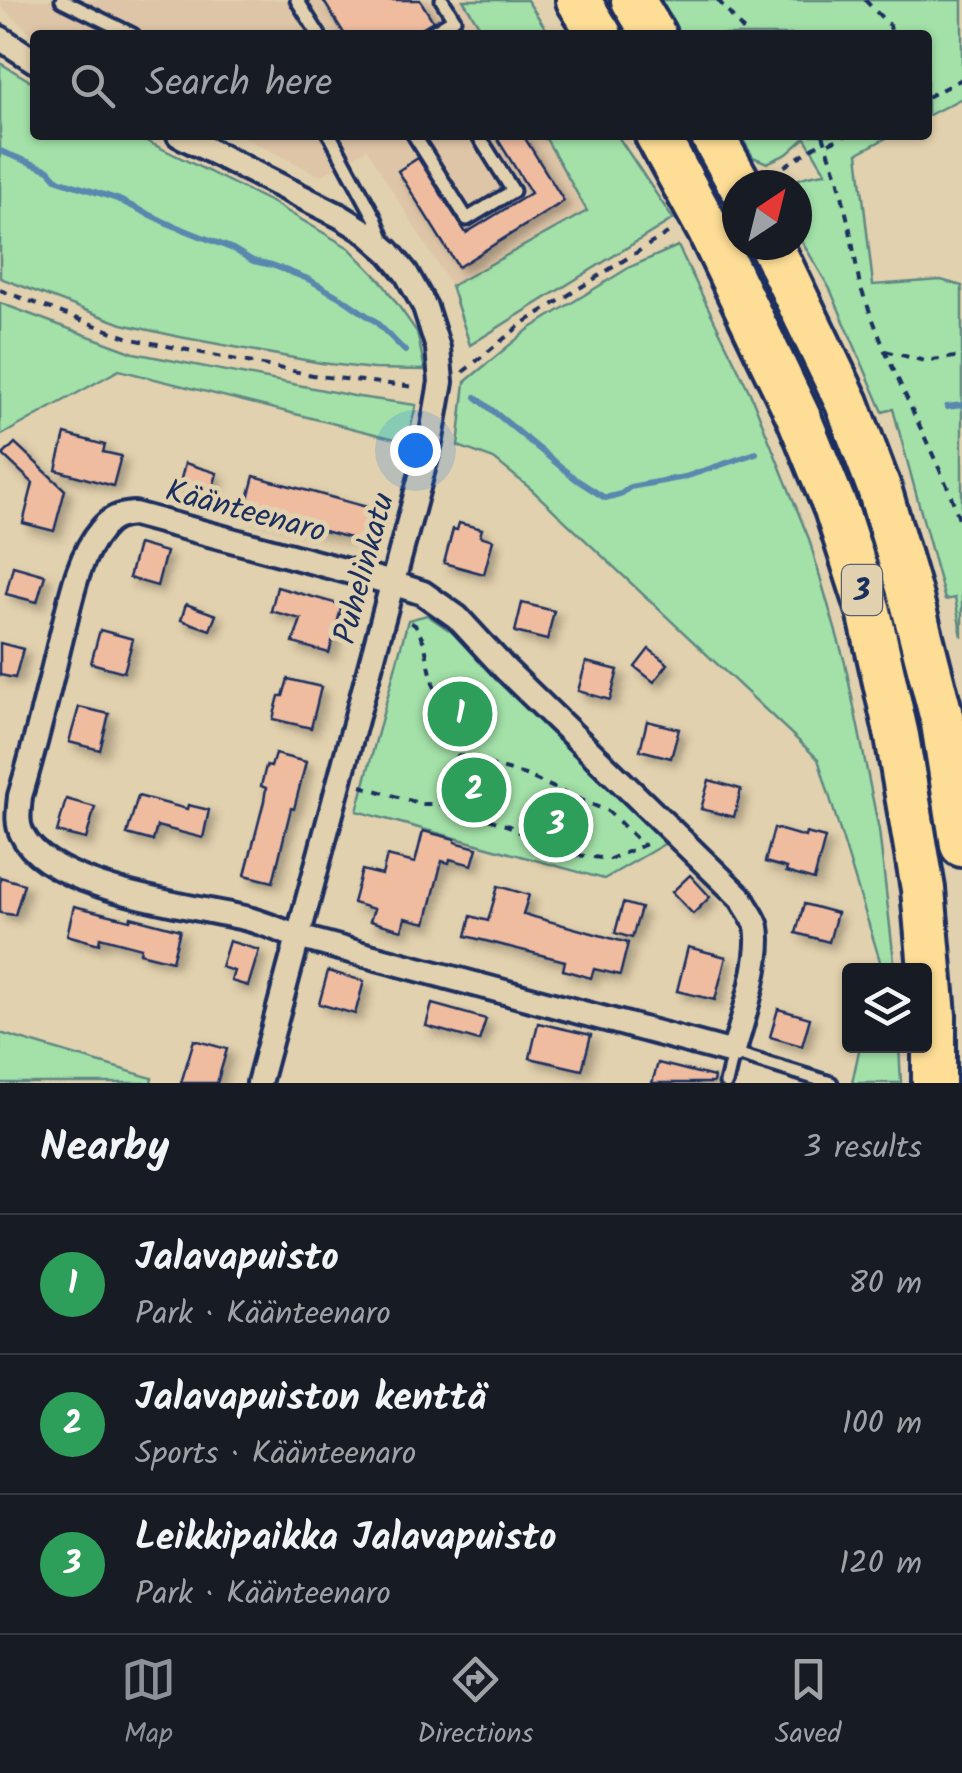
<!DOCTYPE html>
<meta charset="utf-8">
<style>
:root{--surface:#171b24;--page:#242831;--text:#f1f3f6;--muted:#9ea1a6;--line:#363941;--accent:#8c9099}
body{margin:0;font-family:Kalam,sans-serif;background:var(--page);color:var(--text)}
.controls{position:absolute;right:30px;bottom:30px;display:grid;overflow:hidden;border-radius:10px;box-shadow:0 2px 8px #0004}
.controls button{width:90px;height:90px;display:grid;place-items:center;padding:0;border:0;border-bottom:2px solid var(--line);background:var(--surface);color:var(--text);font:50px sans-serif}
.compass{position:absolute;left:722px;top:170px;width:90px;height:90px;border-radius:50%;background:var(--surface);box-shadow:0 2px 8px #0004;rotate:35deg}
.you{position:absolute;left:415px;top:450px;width:35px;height:35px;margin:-25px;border:8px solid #fff;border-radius:50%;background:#1a73e8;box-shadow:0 0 0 15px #1a73e833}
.badge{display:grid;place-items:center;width:65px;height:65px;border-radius:50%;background:var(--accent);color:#fff;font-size:32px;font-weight:700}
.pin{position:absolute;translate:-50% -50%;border:5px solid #fff;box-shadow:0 2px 10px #0006}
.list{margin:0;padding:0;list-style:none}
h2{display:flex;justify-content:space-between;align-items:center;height:130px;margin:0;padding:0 40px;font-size:42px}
h2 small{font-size:32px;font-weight:400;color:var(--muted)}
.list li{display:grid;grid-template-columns:65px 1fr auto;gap:30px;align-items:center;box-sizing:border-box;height:140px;padding:0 40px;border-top:2px solid var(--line)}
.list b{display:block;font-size:38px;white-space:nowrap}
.list p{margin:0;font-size:32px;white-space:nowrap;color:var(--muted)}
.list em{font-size:32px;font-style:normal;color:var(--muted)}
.icon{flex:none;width:55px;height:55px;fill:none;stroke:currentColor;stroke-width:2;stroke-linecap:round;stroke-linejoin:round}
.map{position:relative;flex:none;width:962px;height:1083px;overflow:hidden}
.search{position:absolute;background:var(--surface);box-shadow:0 2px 8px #0004;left:30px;right:30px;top:30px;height:110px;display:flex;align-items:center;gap:25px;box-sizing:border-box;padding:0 35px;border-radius:10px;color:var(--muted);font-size:38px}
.sheet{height:550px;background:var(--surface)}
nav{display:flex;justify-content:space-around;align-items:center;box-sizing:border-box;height:140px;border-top:2px solid var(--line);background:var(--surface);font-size:28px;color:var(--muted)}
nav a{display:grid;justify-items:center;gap:5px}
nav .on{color:var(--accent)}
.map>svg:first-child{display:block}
.built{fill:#dec5a7}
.green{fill:#a3e1a8;stroke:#5f8883;stroke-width:2.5}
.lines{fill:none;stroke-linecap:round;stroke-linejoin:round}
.stream{stroke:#5988ae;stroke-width:6}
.building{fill:#efbca0;stroke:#1b2f5e;stroke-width:2.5;filter:url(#shadow)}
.service-casing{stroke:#1b2f5e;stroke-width:19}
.minor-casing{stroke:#1b2f5e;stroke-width:30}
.motorway-casing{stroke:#1b2f5e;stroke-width:50}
.path{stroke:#1b2f5e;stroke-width:4;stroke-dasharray:8 8;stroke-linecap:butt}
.service{stroke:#e2d1ae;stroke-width:11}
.minor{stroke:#e2d1ae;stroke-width:22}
.motorway{stroke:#fede96;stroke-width:42}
.labels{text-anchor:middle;stroke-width:10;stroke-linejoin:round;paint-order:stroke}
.shield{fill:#e2d1ae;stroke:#576076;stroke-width:2.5}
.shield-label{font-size:30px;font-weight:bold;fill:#1b2f5e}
.street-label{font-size:32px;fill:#1b2f5e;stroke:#e2d1ae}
</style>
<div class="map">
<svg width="962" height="1083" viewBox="0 0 962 1083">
<defs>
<filter id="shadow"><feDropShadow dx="6" dy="6" stdDeviation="5" flood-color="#0004"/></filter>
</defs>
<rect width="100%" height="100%" fill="#e2d1ae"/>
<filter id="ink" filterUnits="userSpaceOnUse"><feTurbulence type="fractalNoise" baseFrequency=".01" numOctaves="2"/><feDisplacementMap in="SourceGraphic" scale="20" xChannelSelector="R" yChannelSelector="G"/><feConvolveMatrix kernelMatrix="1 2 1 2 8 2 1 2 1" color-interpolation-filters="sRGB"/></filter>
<g filter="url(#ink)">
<g class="built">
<path d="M0 0H463L485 35H38L27 30 2 7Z"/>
<path d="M238 135H544L588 211 451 286 367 149 321 176Z"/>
</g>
<g class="green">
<path d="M463 0H527L550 35H485Z"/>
<path d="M659 0H962V98L927 116V35H680Z"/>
<path d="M0 63 35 84V135H134L275 204 349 248 381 281 417 332 425 370 373 369 321 363 180 337 122 324 0 278Z"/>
<path d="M544 135H617L673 219 470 345 451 286 587 211Z"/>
<path d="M740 135H892L858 153 873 285 941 280 962 286V637L955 598 945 600 893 409 883 412 830 289 797 233V185H787C802 176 812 175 826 173L805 138 787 154 767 163 753 157Z"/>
<path d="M678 246 750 393 809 539 845 663 879 830 895 970H878L880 961 818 759 531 489 494 459 458 446 465 382 529 329 630 267Z"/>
<path d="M0 303 134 353 359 397 416 405 407 442 119 370 0 436Z"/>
<path d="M427 615 465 641 666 843 604 879 357 811 408 620Z"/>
<path d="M0 1033 152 1078 151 1083H0Z"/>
<path d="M860 1046H899L901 1083H852Z"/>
</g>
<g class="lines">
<g class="stream">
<path d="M0 151 49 170 58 180 117 199 167 223 233 249 253 261 272 265 308 279 343 299 375 321 405 351"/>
<path d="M476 397 577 480 605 498 621 494 630 487 685 477 756 453"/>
<path d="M947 407 962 405"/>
</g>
</g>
<g class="building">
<path d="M323 0H420L433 21 410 35H345Z"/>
<path d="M495 135H523L564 201 458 267 398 171 418 158 466 233 531 193Z"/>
<path d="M65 434 105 445 103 452 121 456 113 486 56 470Z"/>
<path d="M15 443 65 490 54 531 23 523 33 483 3 455Z"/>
<path d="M185 463 217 473 210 500 178 491Z"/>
<path d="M254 476 370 508 369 512H373L365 542 245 510Z"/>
<path d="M459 523 482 529 480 536 493 540 484 574 444 563 453 529 457 530Z"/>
<path d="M138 544 166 552 157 586 129 578Z"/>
<path d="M13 566 45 575 37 602 6 594Z"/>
<path d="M277 587 342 605 329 653 293 643 301 619 271 611Z"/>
<path d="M522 603 554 611 547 640 515 632Z"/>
<path d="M186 604 216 615 210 630 181 620Z"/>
<path d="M100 630 133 639 124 672 91 663Z"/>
<path d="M0 643 23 649 15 678 0 675Z"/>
<path d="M649 649 668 664 654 682 635 667Z"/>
<path d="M586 662 618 670 610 700 578 691Z"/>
<path d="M288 679 321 687 311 728 273 719 279 696H283Z"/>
<path d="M79 707 109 714 100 750 69 742Z"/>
<path d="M647 721 679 729 671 758 640 750Z"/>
<path d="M275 754 306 762 294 809 291 808 273 882 245 875 264 801 266 788 261 786 266 766 271 767Z"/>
<path d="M709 780 741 789 734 817 701 809Z"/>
<path d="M138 796 187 809 188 805 209 810 203 838 157 826 153 841 127 834Z"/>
<path d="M66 799 95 807 86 839 57 832Z"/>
<path d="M774 828 805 837 806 833 825 838 814 880 786 872 787 868 765 862Z"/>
<path d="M423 831 455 839V842L477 848 472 865 450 859 449 863 442 861 426 923 405 918 402 930 370 921 374 909 353 903 362 870 382 875 387 856 415 863Z"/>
<path d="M690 875 710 897 693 914 672 892Z"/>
<path d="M0 877 24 884 15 915 0 913Z"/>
<path d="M498 886 529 895 523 914 628 943 620 975 594 969 591 978 563 970 565 961 466 936 471 916 488 921Z"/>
<path d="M623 903 641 908 632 938 615 933Z"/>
<path d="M804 904 837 913 829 942 796 933Z"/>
<path d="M74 906 130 920 131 917 180 930 172 961 140 953 141 948 100 937 99 944 67 935Z"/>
<path d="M229 941 259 950 248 986 231 981 234 971 221 967Z"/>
<path d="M688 947 726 957 715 1000 677 991Z"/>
<path d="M328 971 364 981 355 1014 319 1004Z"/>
<path d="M432 1004 486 1019 479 1041 426 1026Z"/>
<path d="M778 1009 810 1018 802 1046 770 1037Z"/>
<path d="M538 1023 591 1035 582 1070 530 1058Z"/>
<path d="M194 1040 227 1049 217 1083H181Z"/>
<path d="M658 1063 714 1077 713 1083H652Z"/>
</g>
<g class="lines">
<g class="service-casing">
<g id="service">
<path d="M62 0 133 35"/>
<path d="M297 0 319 35"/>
<path d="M428 35 454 19 442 0"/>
<path d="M330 135 375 218 385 243"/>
<path d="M414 135 467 219 513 191 478 135"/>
<path d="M726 1083 733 1053 831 1083"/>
</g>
</g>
<g class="minor-casing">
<g id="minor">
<path d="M0 38 35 61"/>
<path d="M179 135 340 216 366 232 388 251 406 273 425 307 438 348 441 382 431 439 259 1083"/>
<path d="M134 514 392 583 423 593 457 617 505 669 742 899C746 908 755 918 757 927 763 957 742 1023 733 1053L298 937C279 930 260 921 240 917 185 905 48 888 22 834 16 823 19 809 20 796 36 744 48 691 61 638 70 603 77 558 101 530 110 518 120 515 134 514Z"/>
</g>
</g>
<g class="motorway-casing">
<g id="motorway">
<path d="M578 0 600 35"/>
<path d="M633 0 654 35"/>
<path d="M657 135 709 230 799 418 836 509 869 611 897 736 923 889 934 1016V1083"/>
<path d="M712 135 740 185"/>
<path d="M771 245 847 403 879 488 910 594 943 723 962 845"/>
</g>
</g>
<g class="path">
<path d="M718 0 747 35"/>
<path d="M865 0 890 26 892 35"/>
<path d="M927 97 962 79"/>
<path d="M823 135 839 182 850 230 860 286 885 351 949 490 962 527"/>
<path d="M829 143 847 135"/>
<path d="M771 175 825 140"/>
<path d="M0 290 132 339 318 376 416 387"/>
<path d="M885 351 925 361 962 356"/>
<path d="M463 372 522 324 674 229"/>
<path d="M457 755 525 775 609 812 643 845"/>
<path d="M361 786 422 804H443L460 749 433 683 424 642 415 625 405 620"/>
<path d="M443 804 509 826 539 843 577 855 610 859 649 843"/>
<path d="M565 851 566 846 557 831 566 795"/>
</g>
<use href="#service" class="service"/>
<use href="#minor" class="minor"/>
<use href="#motorway" class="motorway"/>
</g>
</g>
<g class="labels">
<rect class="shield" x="842" y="565" width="40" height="50" rx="8"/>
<g class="shield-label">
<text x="862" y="600">3</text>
</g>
<g class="street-label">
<text transform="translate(246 510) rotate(15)" y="11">Käänteenaro</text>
<text transform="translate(363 568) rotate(-75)" y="11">Puhelinkatu</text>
</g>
</g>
</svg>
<div class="controls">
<button><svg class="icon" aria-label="layers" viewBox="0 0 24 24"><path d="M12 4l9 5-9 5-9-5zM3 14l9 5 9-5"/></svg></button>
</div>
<svg class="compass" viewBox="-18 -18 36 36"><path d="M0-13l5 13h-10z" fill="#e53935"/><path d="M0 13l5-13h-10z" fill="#9ea1a6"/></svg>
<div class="you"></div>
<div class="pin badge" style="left:460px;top:714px;background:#2e9e5b">1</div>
<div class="pin badge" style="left:474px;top:790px;background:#2e9e5b">2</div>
<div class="pin badge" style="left:556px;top:825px;background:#2e9e5b">3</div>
<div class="search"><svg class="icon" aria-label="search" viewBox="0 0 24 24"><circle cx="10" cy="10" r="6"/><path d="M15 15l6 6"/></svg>Search here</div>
</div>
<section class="sheet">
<h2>Nearby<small>3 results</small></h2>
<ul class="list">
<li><span class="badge" style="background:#2e9e5b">1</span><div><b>Jalavapuisto</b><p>Park · Käänteenaro</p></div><em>80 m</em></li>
<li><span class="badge" style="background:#2e9e5b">2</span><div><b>Jalavapuiston kenttä</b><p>Sports · Käänteenaro</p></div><em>100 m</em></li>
<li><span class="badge" style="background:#2e9e5b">3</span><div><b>Leikkipaikka Jalavapuisto</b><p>Park · Käänteenaro</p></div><em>120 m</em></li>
</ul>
</section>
<nav>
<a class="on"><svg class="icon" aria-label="map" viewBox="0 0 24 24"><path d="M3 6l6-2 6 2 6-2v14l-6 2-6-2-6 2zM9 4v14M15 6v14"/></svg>Map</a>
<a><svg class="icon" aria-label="directions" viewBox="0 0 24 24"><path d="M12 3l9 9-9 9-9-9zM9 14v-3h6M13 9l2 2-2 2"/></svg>Directions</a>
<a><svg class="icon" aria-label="saved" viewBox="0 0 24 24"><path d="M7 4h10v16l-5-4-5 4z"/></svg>Saved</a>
</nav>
